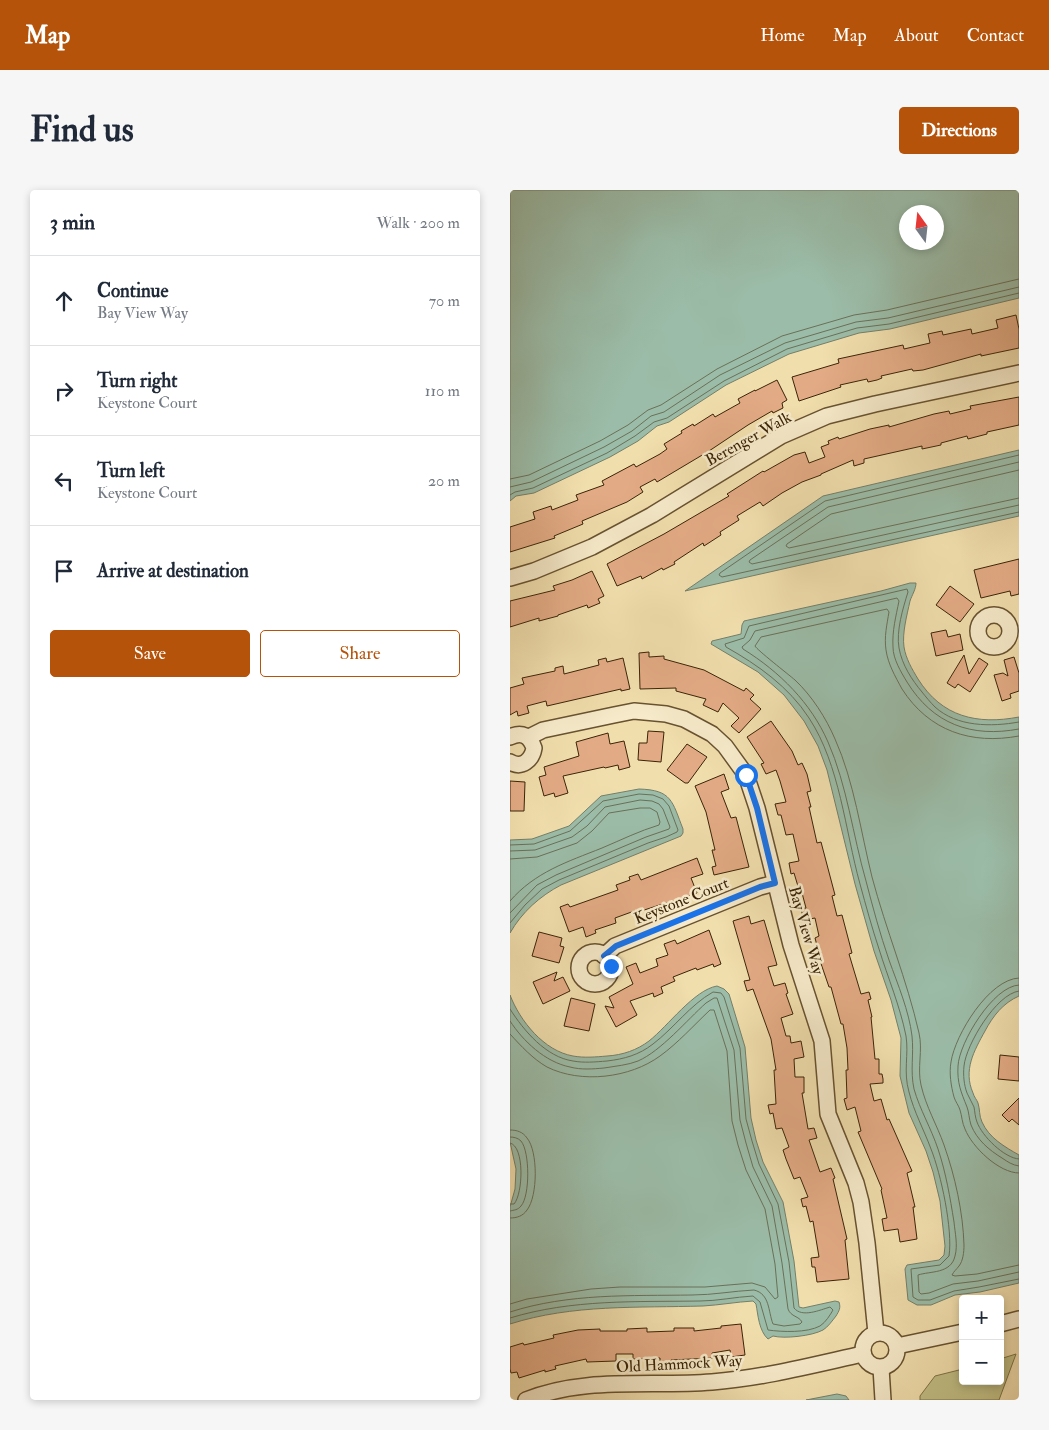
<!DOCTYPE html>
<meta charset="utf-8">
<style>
:root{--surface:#fff;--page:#f6f6f7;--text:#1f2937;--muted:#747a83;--line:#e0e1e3;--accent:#b45309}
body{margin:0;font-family:"IM FELL Double Pica",serif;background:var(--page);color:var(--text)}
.controls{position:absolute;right:15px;bottom:15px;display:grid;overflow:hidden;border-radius:5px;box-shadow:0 2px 8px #0003}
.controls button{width:45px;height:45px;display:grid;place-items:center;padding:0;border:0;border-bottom:1px solid var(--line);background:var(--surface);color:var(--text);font:25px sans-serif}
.compass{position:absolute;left:389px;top:15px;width:45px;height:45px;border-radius:50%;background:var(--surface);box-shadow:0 2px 8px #0003;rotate:345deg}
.stop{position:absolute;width:15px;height:15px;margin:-11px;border:4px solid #1a73e8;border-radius:50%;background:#fff}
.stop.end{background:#1a73e8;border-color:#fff;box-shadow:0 1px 5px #0008}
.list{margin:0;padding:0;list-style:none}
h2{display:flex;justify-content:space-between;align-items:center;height:65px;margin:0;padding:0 20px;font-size:21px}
h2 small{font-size:16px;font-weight:400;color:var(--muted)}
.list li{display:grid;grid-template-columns:32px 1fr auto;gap:15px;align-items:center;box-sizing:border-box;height:90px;padding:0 20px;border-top:1px solid var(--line)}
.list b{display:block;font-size:19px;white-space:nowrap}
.list p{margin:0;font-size:16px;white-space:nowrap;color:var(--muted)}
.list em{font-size:16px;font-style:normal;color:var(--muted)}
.actions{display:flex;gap:10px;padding:15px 20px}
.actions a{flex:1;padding:11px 0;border:1px solid var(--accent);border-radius:5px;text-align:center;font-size:18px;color:var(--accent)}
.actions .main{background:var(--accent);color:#fff}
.icon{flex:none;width:28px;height:28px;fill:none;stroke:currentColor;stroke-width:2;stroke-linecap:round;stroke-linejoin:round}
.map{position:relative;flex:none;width:509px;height:1210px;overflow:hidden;border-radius:5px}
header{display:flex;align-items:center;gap:30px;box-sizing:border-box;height:70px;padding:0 25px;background:var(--accent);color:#fff}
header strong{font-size:24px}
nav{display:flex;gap:28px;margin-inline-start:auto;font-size:18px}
.intro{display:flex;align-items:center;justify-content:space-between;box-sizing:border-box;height:120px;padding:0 30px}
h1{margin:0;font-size:35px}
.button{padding:12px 22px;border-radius:5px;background:var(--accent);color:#fff;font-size:18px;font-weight:700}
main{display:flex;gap:30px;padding:0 30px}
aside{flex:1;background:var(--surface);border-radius:5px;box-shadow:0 2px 8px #0003}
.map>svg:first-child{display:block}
.green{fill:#c1bf85;stroke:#7e7246}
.water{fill:#9bbca8;stroke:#747f68;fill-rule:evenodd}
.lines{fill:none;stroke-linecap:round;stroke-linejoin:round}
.shore{stroke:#6a7058;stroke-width:1}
.building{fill:#e3ab85;stroke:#3a2407}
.minor-casing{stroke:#685230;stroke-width:18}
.minor{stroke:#f6eaca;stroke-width:15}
.route{stroke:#1a73e8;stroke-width:6}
.labels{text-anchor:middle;stroke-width:5;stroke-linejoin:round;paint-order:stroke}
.street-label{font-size:16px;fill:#3a2407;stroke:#f6eaca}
</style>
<header>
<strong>Map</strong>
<nav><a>Home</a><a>Map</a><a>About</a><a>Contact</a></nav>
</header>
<div class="intro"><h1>Find us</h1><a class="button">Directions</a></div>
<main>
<aside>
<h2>3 min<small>Walk · 200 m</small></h2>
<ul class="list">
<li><svg class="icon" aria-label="ahead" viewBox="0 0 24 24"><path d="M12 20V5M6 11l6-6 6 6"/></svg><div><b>Continue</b><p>Bay View Way</p></div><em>70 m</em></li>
<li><svg class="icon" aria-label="right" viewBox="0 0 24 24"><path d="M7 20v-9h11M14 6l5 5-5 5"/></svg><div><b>Turn right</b><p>Keystone Court</p></div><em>110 m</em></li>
<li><svg class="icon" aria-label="left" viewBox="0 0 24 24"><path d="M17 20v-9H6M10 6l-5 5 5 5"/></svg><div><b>Turn left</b><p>Keystone Court</p></div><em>20 m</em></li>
<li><svg class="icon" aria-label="arrive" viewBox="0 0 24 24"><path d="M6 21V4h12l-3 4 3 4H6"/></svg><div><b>Arrive at destination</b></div></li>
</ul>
<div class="actions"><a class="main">Save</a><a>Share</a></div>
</aside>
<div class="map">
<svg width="509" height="1210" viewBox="0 0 509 1210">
<rect width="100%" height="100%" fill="#f1dead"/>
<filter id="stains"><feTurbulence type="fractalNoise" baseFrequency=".004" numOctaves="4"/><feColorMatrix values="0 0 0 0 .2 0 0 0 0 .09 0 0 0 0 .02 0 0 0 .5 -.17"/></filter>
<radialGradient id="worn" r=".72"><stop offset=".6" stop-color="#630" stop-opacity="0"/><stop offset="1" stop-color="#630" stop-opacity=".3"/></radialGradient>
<path class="green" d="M506 1164 489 1210H410V1206L425 1186 453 1179V1191H490V1169Z"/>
<g class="water">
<path d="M0 0H509V108L380 139 349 143 279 164 216 195 159 232 147 236 128 251 100 267 24 303 6 306 0 311ZM427 22V52H397V22Z"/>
<path d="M509 260V326L175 401 313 306Z"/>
<path d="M400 393H406C406 399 402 405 400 411 397 425 392 443 394 457 396 469 402 479 408 489 432 527 467 535 509 527V806C493 813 483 826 475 841 464 861 453 880 463 903 464 907 467 910 468 913 470 919 469 926 472 932 479 948 495 957 509 965V1093L470 1102 445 1105 421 1115H407L398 1110 395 1079 397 1075 429 1070 434 1065 435 1056 430 1011 423 982 416 961 399 923 390 886 391 848 381 810 364 761 345 694 317 580 308 556 294 531 274 505 248 482 201 454 202 451 231 444 232 435 234 431 371 401Z"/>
<path d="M129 599C162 600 162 611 173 639V643L171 646 51 695C30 706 12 722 0 743V650L22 649 59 636 91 606Z"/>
<path d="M207 796 214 799 219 804 235 857 241 928 246 950 253 972 273 1012 284 1071 289 1117 293 1118 325 1111 329 1112C331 1118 329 1121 326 1126 322 1131 318 1137 313 1140 302 1146 274 1149 263 1146L258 1149C249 1141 248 1125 246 1114L243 1111C226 1112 210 1115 193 1116 128 1118 63 1114 0 1134V1017L5 999 6 979 0 952V805C10 831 34 861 63 866 74 868 86 867 97 866 113 865 127 860 139 851 158 836 184 800 207 796Z"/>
<path d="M327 1204 336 1206 339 1210H296Z"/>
</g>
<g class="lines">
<g class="shore">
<path d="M509 265 315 311 210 383 209 385 212 387 509 322"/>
<path d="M509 272 318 317 240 370 239 372 242 374 509 315"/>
<path d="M509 280 321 324 277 354 276 356 279 358 509 308"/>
<path d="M0 289 19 285 90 251 118 235 138 220 151 215 207 179 272 146 344 125 377 120 509 89"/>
<path d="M0 297 21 292 94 257 122 241 141 226 154 222 210 185 275 153 346 132 378 128 509 97"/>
<path d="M0 305 5 302 23 298 97 263 125 246 144 232 157 228 214 191 277 159 347 138 379 134 509 103"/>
<path d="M509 532C481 537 447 537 425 517 420 512 416 507 412 502 402 490 392 475 389 458 386 441 393 418 398 402L397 399 239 436 234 448 215 454 216 457C248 475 279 497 299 528 330 575 335 640 350 694 356 716 362 738 369 759 378 788 390 816 396 846 399 865 393 881 399 902 404 922 414 940 421 959 431 984 443 1040 439 1066L430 1075 401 1079 403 1107 408 1110H420L444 1101 469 1097 509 1089"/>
<path d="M509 539C461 548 423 534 397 492 391 482 383 469 383 457 382 441 386 426 389 411L387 408 245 441 240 450 232 457 233 459C270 482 301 513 318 552 337 595 343 646 356 691 363 718 370 744 379 770 388 795 399 821 402 846 404 864 400 881 404 899 410 920 421 938 428 959 436 983 440 1007 444 1032 445 1043 448 1055 445 1066 441 1084 420 1081 408 1085L409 1102 411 1104 419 1103 443 1094 468 1091 509 1082"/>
<path d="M509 546C461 555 419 541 392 499 385 486 378 474 376 460 374 447 377 434 379 422L377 419 251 447 245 456C247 460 278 484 285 490 302 506 316 528 325 549 344 591 351 643 362 687 376 740 397 790 409 843 413 860 407 878 411 895 416 917 427 935 434 955 445 986 453 1022 454 1055 454 1062 453 1071 449 1076 446 1080 444 1081 442 1085L445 1086 467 1084 509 1075"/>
<path d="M0 655 24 654 60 641 93 611 129 604 143 605 153 609 159 616 168 640 167 642 156 647 138 653 49 690 32 699 15 715 0 733"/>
<path d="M0 661 25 660 62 647 77 636 95 617 130 610 142 611 149 614 153 619 160 637 159 639 136 647 46 685 27 695 0 723"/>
<path d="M0 669 27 667 67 653 82 641 99 623 130 618H140L147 622 150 632 149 635C129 641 111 650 92 658 57 672 25 682 0 711"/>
<path d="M509 788C479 789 445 845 441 872 439 883 441 896 444 907 445 911 449 916 450 920 452 926 452 933 455 939 462 957 489 983 509 983"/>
<path d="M509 795C483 796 449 853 448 876 447 893 451 902 457 917 459 922 459 929 461 935 467 950 479 960 492 968 498 972 502 975 509 976"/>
<path d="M509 801C486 804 456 855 454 876 453 885 454 895 457 903 459 908 462 912 464 917 465 922 465 927 467 932 472 946 494 968 509 969"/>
<path d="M0 819C14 841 36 867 63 871 74 873 85 872 97 871 114 869 129 865 143 854 164 838 180 815 203 802L211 803 214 807 230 858 236 929 242 951 249 974 268 1014 279 1072 284 1118C292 1128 310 1120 320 1117L323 1120C320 1125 316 1132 310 1136 297 1143 272 1142 258 1140L250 1112 243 1106C225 1107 207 1111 190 1111 126 1112 62 1109 0 1128"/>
<path d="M0 831C13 851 35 872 60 877 71 880 83 879 94 878 106 876 118 875 128 871 151 861 177 830 196 813L204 808H207L224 860 230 930 236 953 243 977 262 1016 272 1073 278 1119C281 1127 289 1126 292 1132L290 1134 274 1136 263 1134C258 1121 260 1104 244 1100 223 1101 203 1105 182 1105 121 1106 59 1103 0 1122"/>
<path d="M0 844C11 856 23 869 37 877 71 894 120 888 150 866 168 853 184 835 200 820H204L217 861 222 931 228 955 236 980 255 1019 265 1074 268 1107 265 1109 255 1097 242 1093 195 1097H110L81 1099 17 1109 0 1114"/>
<path d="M0 940C7 940 13 942 17 948 28 961 28 1006 17 1020 13 1026 7 1028 0 1028"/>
<path d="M0 947C4 947 8 948 11 951 20 962 20 1006 11 1016 8 1020 4 1020 0 1021"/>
<path d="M0 953C15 956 13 1004 4 1014H0"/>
</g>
</g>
<g class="building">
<path d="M506 125 509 139V158L471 166V164L413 180 403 181 402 179 371 186 372 188 367 190 358 192 357 189 330 195 331 197 289 211 282 187 329 173 328 169 393 155 394 159 420 153 418 144 432 141 433 145 461 139 462 144 488 138 486 130Z"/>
<path d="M267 190 277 210 272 213 273 218 263 223 262 221 238 235 199 261 147 292 145 289 130 297 133 302 117 312 72 331 73 334 44 346 45 348 0 362V337L25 329 23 322 41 316 42 320 68 310 66 305 94 295 92 291 124 274 126 277 150 264 157 259 154 254 172 243 171 241 183 234 184 236 203 224 205 227 230 213 228 209 245 200V201Z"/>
<path d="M509 207V235L477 242V244L458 249 457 246 431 253V255L412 259V256L354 269V273L344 276 343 270 311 284V285L292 292 272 303 253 316 250 312 227 326 229 330 210 342 211 345 194 356 193 353 164 372 165 374 153 380 152 378 132 389 131 386 107 396 97 374 154 344 219 306 217 304 253 281 254 282 284 265 295 262 299 273 315 267 311 257 319 254 318 251 328 247 329 249 360 239 379 235V237L424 224 439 221 440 224 461 219 460 216Z"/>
<path d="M509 369V404L501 406 500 401 471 408 464 380Z"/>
<path d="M82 381 94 406 88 409 90 413 78 418 77 415 48 425V426L29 431V428L0 437V411L45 400 43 396 62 390Z"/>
<path d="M440 396 464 414 450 432 426 415Z"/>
<path d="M436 440 438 447 450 444 453 460 426 466 421 443Z"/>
<path d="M139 462V467L154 466V469L194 480 234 501 236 498 244 505 240 509 251 519 229 543 221 536 229 528 213 513 208 522 193 515 196 509 166 501V498L130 499 129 463Z"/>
<path d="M454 465 459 484 469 468 478 474 460 502 448 494 445 498 437 493Z"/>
<path d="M504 467 509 483V501L500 504 501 508 492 511 484 485 493 483 498 486 494 470Z"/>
<path d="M96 468 97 472 113 468 120 499 111 501V499L37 516 36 511 17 516 19 523 8 526 7 521 0 525V498L14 494 12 488 45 481V478L53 476 54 484 89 475 88 470Z"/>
<path d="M261 531 282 561 288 575 292 573 297 584 301 601 297 602 301 617H299L307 653 311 652 325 705 322 706 327 726 332 725 342 763 339 764 351 804 359 802 361 809 358 810 362 827H361L365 869H369V884H372L373 889V893L360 894 364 911 371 909 377 930 379 929 402 981 397 983 405 1017H403L407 1049 390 1052 388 1039 374 1041 372 1029 377 1028 371 1000 372 999 348 942 351 941 345 917 337 920 334 909 337 908 336 880H338L337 858 333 834H331L321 797H319L306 759H308L305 748 309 746 305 728 294 730 291 719 296 718 292 703H290L284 683 281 684 279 673 289 671 283 644 276 645 271 625H268L265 614 276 612 270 591 266 580 256 584 251 574 254 573 237 547Z"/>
<path d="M138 541 154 542 151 572 128 570 129 553H137Z"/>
<path d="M98 543 100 554 114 551 120 577 109 580 108 575 95 578 94 577 53 586 58 603 45 607 44 603 34 606 29 587 36 585 34 577 69 566 66 552Z"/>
<path d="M177 554 197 567 178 593H175L157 580Z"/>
<path d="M214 584 219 599 211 602 221 628 226 627 239 677 204 685 202 677 206 676 202 660H205L196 622 185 596Z"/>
<path d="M0 591 15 592 14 621H0Z"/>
<path d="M187 668 193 684 181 688 187 703 128 722 127 720 105 728 106 733 85 740 86 743 76 747 73 737 59 742 50 717 58 714 60 717 108 700 106 695 120 690 119 687 128 684 131 690Z"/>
<path d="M239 726 241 734 254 730 267 775 258 777 264 796 275 793 278 803 276 804 283 824 271 828 276 846H280L281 853 291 851 294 867 284 869 285 887H294V903H292L298 939 304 938 307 948 299 950 310 982 321 978 325 988 323 989 337 1049 335 1050 339 1089 307 1092 305 1077H302L301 1068 309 1067 303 1031 300 1032 296 1016 293 1017 291 1009 298 1007 290 987 284 989 276 969 273 960 279 957 272 938 266 939 263 923 260 924 258 915 266 914 264 880H266L261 849 243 799 237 801 234 791 240 790 223 731Z"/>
<path d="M199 740 211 774 204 777 203 774 187 780 186 778 163 787 165 791 151 797 153 803 144 807 143 803 120 811 127 825 106 837 95 816 104 818 99 807 123 794 116 777 126 773 130 783 148 776 146 769 158 765 154 754 165 750 167 754Z"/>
<path d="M29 742 52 748 50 756 54 757 49 773 22 766Z"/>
<path d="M47 782 44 791 53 787 60 801 33 814 23 792Z"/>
<path d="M61 808 85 814 79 841 54 836Z"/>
<path d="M490 865 509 867V891L488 889Z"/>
<path d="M509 908V935L502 929 499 932 492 925Z"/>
<path d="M231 1134 235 1165 221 1167 220 1160 202 1163 203 1168 161 1170V1173L150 1174V1168L123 1169V1164H106V1171L77 1172 76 1169 45 1176 46 1179 35 1182V1180L9 1188 7 1182 1 1183 0 1179V1157L13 1153 14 1155 44 1148 43 1145 68 1140 90 1139V1141H117V1139L137 1138V1142L164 1141V1138H184V1141L211 1138V1136Z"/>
</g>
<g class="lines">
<g class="minor-casing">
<g id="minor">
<path d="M0 388 24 381 82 357 142 325 271 246 317 226 365 214 509 183"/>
<circle cx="484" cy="441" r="16"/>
<path d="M0 547C12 541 20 546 24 558 22 570 12 579 0 572"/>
<path d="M19 547 33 540 104 525 124 521 156 524 174 529 202 544 215 556 236 585 247 618 281 755 312 851 318 924 346 993 351 1012 357 1053 366 1143"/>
<circle cx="85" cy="778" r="16"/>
<path d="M94 766 105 756 250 697 265 693"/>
<path d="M490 1134 509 1129"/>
<circle cx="370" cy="1160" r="17"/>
<path d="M387 1156 453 1142"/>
<path d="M371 1178 373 1210"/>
<path d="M16 1210C75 1186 140 1197 202 1192 253 1188 303 1175 353 1164"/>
</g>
</g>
<use href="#minor" class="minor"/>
</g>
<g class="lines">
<path class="route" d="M101 776 98 770 94 766 106 756 250 697 265 693 247 618 236 585"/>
</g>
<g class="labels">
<g class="street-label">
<text transform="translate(238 248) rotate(-29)" y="6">Berenger Walk</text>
<text transform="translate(171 710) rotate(-22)" y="6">Keystone Court</text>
<text transform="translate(297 740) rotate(74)" y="6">Bay View Way</text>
<text transform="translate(169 1173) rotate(-3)" y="6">Old Hammock Way</text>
</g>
</g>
<rect width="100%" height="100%" filter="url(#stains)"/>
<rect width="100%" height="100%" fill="url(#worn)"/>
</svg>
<div class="controls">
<button>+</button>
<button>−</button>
</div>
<svg class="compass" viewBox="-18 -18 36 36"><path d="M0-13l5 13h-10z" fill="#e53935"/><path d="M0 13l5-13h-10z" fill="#747a83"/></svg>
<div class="stop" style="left:236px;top:585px"></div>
<div class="stop end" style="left:101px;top:776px"></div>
</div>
</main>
